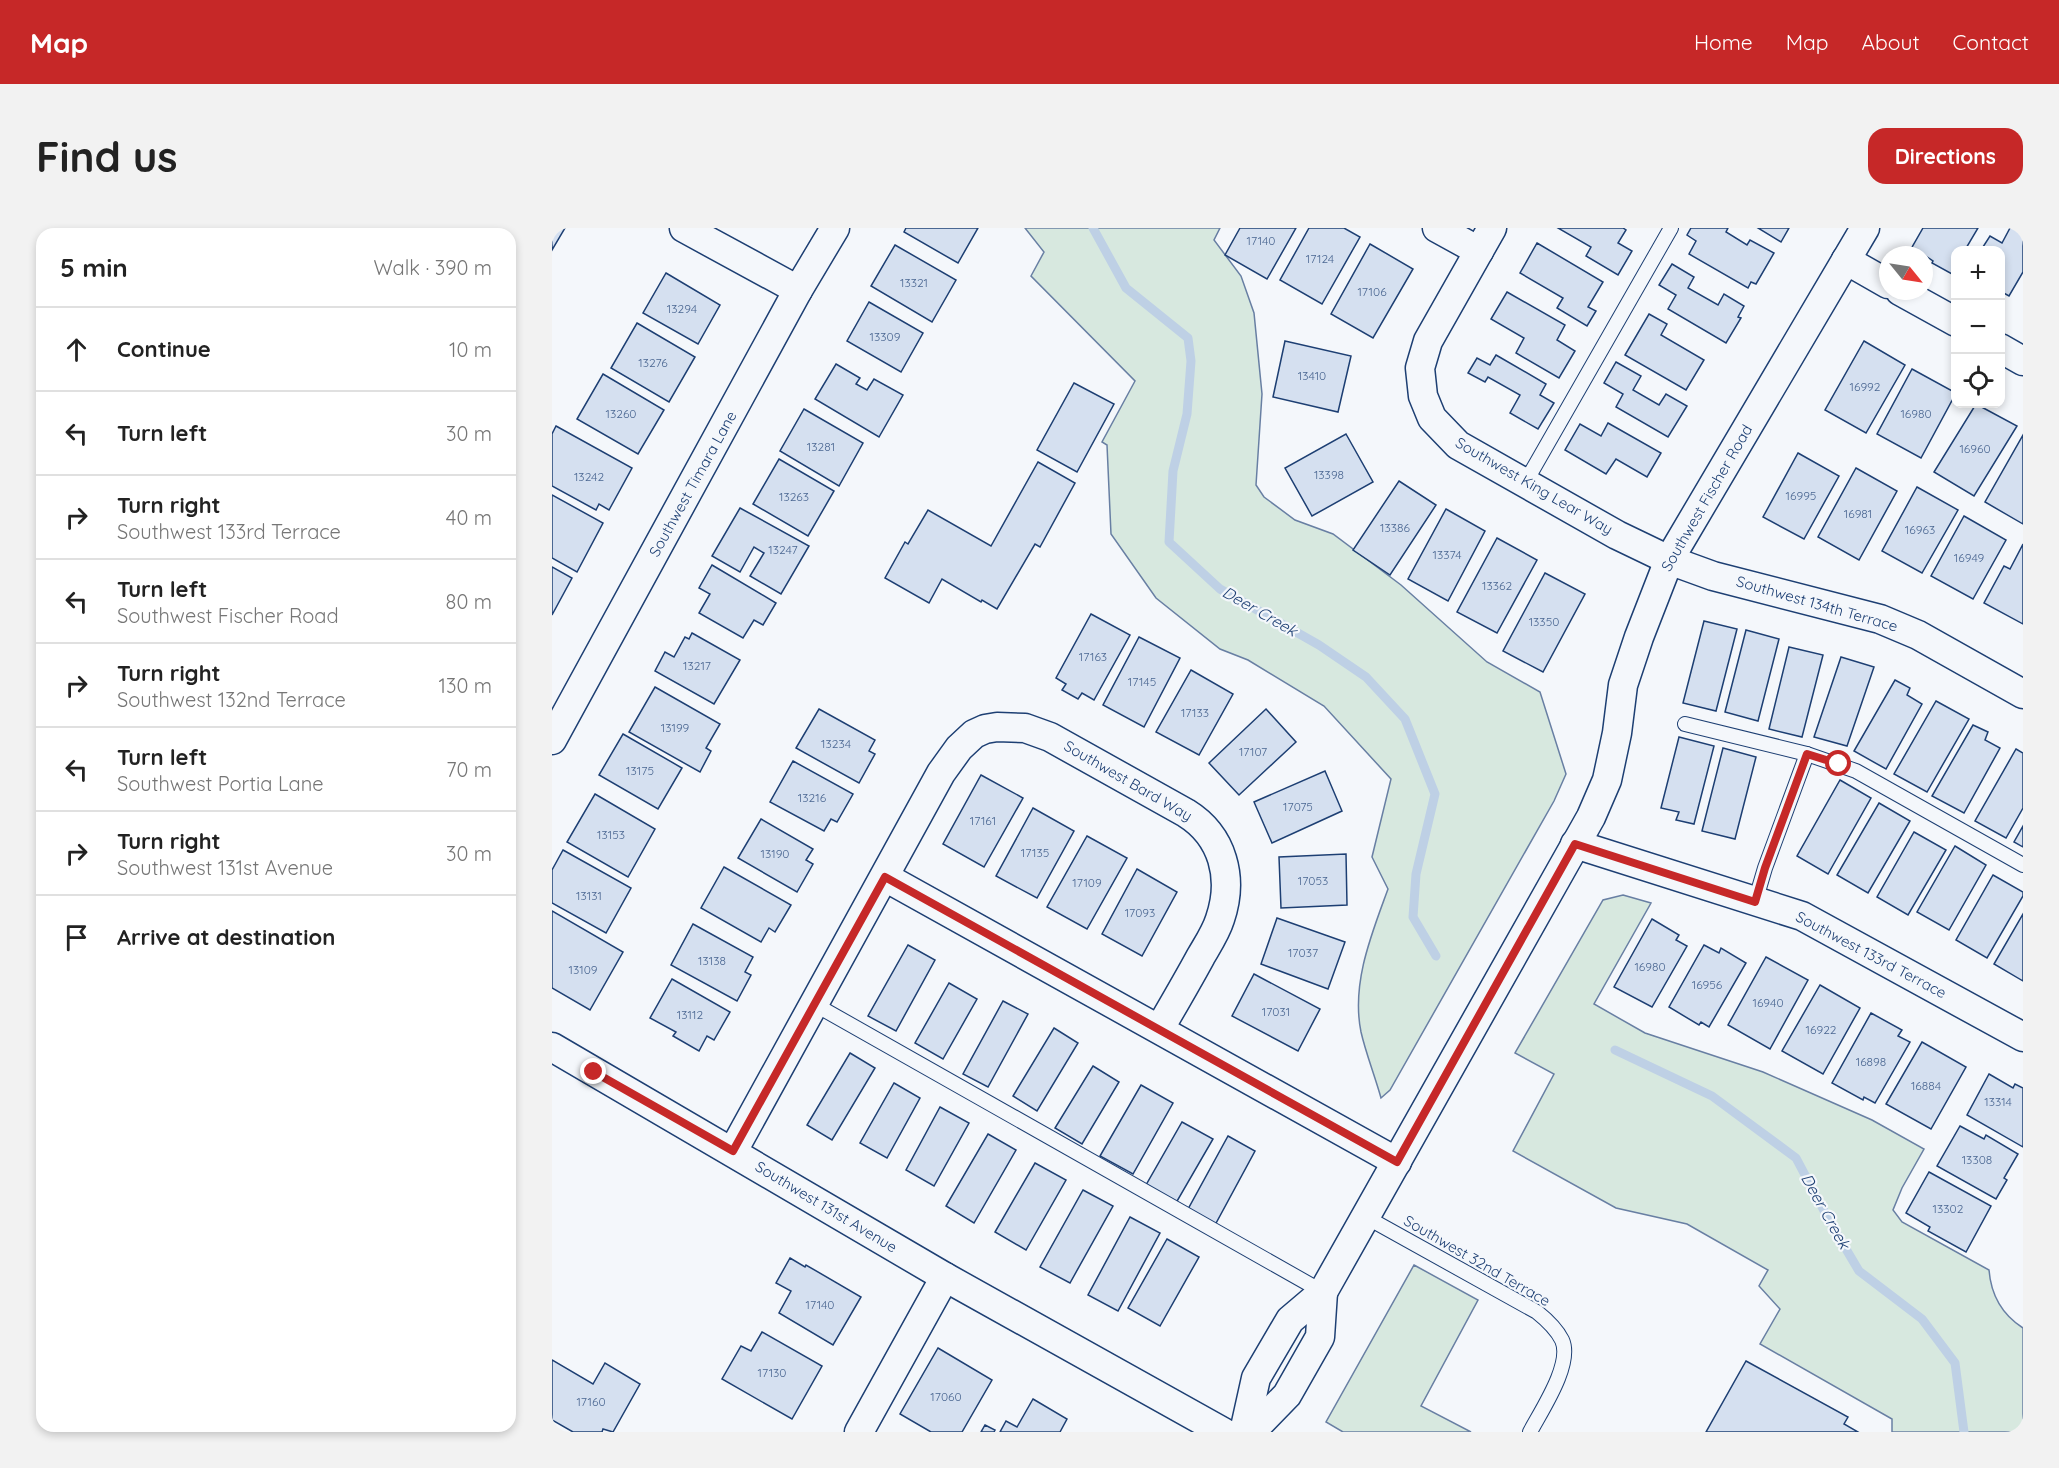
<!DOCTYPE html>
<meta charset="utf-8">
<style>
:root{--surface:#fff;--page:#f2f2f2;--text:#222;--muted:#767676;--line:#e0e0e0;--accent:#c62828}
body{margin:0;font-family:Quicksand,sans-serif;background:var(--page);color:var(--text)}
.controls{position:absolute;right:18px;top:18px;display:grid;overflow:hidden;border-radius:12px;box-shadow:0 3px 9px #0003}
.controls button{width:54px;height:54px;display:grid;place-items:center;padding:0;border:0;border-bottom:2px solid var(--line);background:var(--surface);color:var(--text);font:30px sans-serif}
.compass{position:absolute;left:1327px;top:18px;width:54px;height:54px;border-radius:50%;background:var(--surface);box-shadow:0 3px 9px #0003;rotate:120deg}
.stop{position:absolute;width:18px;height:18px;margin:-14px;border:4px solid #c62828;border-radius:50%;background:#fff}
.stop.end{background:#c62828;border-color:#fff;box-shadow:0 2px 6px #0008}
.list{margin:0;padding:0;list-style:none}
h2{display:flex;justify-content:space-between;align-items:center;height:78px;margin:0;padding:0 24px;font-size:26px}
h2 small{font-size:20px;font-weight:400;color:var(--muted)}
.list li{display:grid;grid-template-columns:39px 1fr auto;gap:18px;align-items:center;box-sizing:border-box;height:84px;padding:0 24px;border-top:2px solid var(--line)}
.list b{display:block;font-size:22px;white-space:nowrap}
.list p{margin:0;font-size:20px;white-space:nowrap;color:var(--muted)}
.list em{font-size:20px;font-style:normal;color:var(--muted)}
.icon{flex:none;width:33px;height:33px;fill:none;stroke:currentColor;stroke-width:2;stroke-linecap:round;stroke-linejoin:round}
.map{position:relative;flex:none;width:1471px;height:1204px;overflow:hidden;border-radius:18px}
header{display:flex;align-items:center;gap:36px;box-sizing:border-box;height:84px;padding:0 30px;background:var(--accent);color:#fff}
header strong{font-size:28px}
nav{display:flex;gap:33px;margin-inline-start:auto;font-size:21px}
.intro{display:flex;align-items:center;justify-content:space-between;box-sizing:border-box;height:144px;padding:0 36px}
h1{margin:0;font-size:42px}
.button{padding:15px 27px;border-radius:18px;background:var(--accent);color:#fff;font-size:21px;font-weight:700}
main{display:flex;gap:36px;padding:0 36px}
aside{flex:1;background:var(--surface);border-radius:18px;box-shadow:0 3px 9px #0003}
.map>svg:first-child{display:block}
.green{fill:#d7e8df;stroke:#687fa3;stroke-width:1.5}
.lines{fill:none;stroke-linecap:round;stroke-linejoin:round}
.stream{stroke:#bed0e5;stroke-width:9}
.building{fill:#d5e0f0;stroke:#1d3f73;stroke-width:1.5}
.lane-casing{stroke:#1d3f73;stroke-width:16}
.street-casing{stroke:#1d3f73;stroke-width:31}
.lane{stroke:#f4f7fb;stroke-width:14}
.street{stroke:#f4f7fb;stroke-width:28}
.route{stroke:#c62828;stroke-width:8}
.labels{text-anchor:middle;stroke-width:4.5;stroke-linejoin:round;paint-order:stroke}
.number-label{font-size:12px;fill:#4b6792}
.street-label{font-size:15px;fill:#1d3f73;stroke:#f4f7fb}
.water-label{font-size:16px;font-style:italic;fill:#1d3f73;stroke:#f4f7fb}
</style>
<header>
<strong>Map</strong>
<nav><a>Home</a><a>Map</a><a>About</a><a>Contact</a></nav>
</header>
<div class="intro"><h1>Find us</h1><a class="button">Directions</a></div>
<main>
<aside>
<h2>5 min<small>Walk · 390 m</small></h2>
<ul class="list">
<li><svg class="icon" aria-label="ahead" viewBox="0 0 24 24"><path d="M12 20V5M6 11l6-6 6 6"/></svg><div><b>Continue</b></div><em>10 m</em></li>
<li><svg class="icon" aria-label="left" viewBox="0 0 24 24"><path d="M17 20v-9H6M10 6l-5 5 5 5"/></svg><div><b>Turn left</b></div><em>30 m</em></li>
<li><svg class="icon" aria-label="right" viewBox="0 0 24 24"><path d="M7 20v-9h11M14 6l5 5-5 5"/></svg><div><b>Turn right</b><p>Southwest 133rd Terrace</p></div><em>40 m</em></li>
<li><svg class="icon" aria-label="left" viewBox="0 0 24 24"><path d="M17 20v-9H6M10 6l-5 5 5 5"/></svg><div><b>Turn left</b><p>Southwest Fischer Road</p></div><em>80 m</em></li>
<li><svg class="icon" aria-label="right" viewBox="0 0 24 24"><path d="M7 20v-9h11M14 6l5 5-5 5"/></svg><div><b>Turn right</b><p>Southwest 132nd Terrace</p></div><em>130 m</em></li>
<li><svg class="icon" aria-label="left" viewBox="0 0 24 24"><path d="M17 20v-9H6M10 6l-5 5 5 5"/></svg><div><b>Turn left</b><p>Southwest Portia Lane</p></div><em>70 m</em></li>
<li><svg class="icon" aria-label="right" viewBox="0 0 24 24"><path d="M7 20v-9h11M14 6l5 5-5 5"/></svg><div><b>Turn right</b><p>Southwest 131st Avenue</p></div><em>30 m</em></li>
<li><svg class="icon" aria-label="arrive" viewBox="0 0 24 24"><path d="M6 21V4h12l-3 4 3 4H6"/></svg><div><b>Arrive at destination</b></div></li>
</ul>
</aside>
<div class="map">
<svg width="1471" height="1204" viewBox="0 0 1471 1204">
<rect width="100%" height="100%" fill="#f4f7fb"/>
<g class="green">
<path d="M473 0H668L662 12 689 48 702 85 710 166 704 257 712 269 743 292 781 306 849 357 935 434 988 464 1014 546 1002 573 838 862 829 870C823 848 814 826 809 804 799 755 820 705 836 661L820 629 839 551 772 478 696 432 668 421 604 370 559 306 555 217 550 214 583 153 479 48 492 24Z"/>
<path d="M1071 667 1099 675 1042 776 1093 805 1211 844 1320 892 1372 921 1350 960 1341 982 1350 994 1437 1042C1439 1067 1449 1086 1471 1100V1204H1340V1191L1208 1116 1228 1081 1207 1058 1216 1042 1135 996 1064 980 961 923 1002 846 963 825 1051 672Z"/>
<path d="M862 1037 926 1072 869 1178 919 1204H791L774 1194Z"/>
</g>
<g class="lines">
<g class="stream">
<path d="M541 0 574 60 636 110 639 133 635 186 621 243 617 314 668 361 767 417 814 449 853 491 883 566 864 646 861 689 884 728"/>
<path d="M1063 822 1160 868 1244 930 1278 994 1307 1043 1370 1091 1403 1135 1412 1204"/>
</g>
</g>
<g class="building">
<path d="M0 0H13L0 22Z"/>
<path d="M354 0H426L406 35 352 4Z"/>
<path d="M688 0H744L715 51 673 27Z"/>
<path d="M757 0H792L808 9 770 76 728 52Z"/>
<path d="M1006 0H1071L1074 2 1066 15 1080 23 1066 47 1034 28 1039 19Z"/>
<path d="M1139 0H1176L1174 4 1195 17 1198 12 1222 25 1204 56 1199 54 1196 60 1137 26 1144 13 1135 7Z"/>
<path d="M1206 0H1237L1229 14Z"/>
<path d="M1371 0H1426L1413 22H1404V39L1400 46 1380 35 1381 33 1372 27 1359 21Z"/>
<path d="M1458 0H1471V44L1457 68 1448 63V22H1429L1438 8 1450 15Z"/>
<path d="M985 15 1051 54 1036 79 1044 83 1035 98 1005 80 1011 70 968 45Z"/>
<path d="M818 16 861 41 821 110 779 86Z"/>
<path d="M343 17 404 52 380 94 319 58Z"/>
<path d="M1120 36 1142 49 1136 60 1166 77 1172 66 1192 78 1186 89 1189 90 1174 115 1116 81 1124 67 1107 57Z"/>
<path d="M114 45 168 77 146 116 91 85Z"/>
<path d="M955 64 1013 97 1005 112 1023 123 1007 150 964 125 972 110 939 91Z"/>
<path d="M317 74 371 105 349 144 295 113Z"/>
<path d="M1097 86 1115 96 1109 107 1152 132 1134 162 1073 127Z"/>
<path d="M85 95 143 129 117 174 59 140Z"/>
<path d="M733 113 799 128 786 184 721 169Z"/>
<path d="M1312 113 1353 137 1314 205 1273 182Z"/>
<path d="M944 127 994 156 988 167 1002 175 986 201 958 185 968 167 936 149 933 154 916 145 925 130 938 137Z"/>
<path d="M1064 134 1089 148 1081 162 1107 177 1114 166 1135 178 1116 209 1064 179 1071 166 1052 155Z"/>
<path d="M284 136 308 150 304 156 315 162 322 151 351 167 327 209 263 171Z"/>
<path d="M1360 141 1404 165 1369 230 1325 206Z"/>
<path d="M51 146 112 182 86 226 25 191Z"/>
<path d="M522 155 562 176 525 244 485 222Z"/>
<path d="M1424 176 1465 198 1422 268 1382 244Z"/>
<path d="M252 181 311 215 287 258 228 223Z"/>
<path d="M1056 195 1109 225 1095 249 1064 231 1054 246 1013 222 1028 196 1049 208Z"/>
<path d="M4 198 80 240 57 282 47 276 44 282 0 258V206Z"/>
<path d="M794 206 821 254 760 288 733 240Z"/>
<path d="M1471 207V296L1433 274Z"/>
<path d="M1246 225 1287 248 1252 311 1211 289Z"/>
<path d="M227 231 282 263 256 308 201 276Z"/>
<path d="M486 234 523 255 488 319 483 316 445 381 430 372 429 374 390 351 377 375 333 350 353 314 356 316 376 282 439 318Z"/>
<path d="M1304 240 1345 263 1307 332 1266 309Z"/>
<path d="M847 253 884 277 838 347 801 322Z"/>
<path d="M1365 259 1406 282 1370 345 1330 323Z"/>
<path d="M0 267 51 295 25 344 0 330Z"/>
<path d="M188 280 257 318 229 366 198 348 212 325 202 319 188 344 160 328Z"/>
<path d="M894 281 933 303 896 373 856 351Z"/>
<path d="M1412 288 1454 312 1421 371 1379 348Z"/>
<path d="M945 310 985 332 945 405 905 384Z"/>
<path d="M1471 316V396L1432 375 1452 338 1458 341Z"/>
<path d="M160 337 224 375 211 397 202 392 191 410 147 385 158 366 147 360Z"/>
<path d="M0 339 20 350 0 387Z"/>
<path d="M993 345 1033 366 991 444 951 423Z"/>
<path d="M539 386 578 407 542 472 530 465 526 471 510 462 514 456 504 450Z"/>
<path d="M1152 393 1185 401 1164 483 1131 475Z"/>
<path d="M1194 402 1227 411 1206 493 1173 484Z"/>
<path d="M140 405 188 432 162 476 103 443 113 424 122 429 133 409 137 411Z"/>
<path d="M587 409 628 430 592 499 551 477Z"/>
<path d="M1237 419 1271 427 1250 509 1217 501Z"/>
<path d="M1289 429 1322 439 1295 518 1262 509Z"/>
<path d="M639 442 681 466 647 527 604 504Z"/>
<path d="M1343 452 1358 460 1355 467 1370 476 1334 541 1302 523Z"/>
<path d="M103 459 168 496 154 520 159 523 148 544 77 504Z"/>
<path d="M1384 473 1417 491 1375 564 1342 546Z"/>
<path d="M267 481 323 512 317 523 323 526 307 555 244 520Z"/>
<path d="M714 481 744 514 687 567 657 535Z"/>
<path d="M1421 497 1436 504 1433 512 1448 520 1412 585 1380 568Z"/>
<path d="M71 506 130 540 106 581 47 547Z"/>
<path d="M1127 509 1162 518 1142 596 1124 592 1127 584 1109 580Z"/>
<path d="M1171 520 1204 529 1183 611 1150 603Z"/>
<path d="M1464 521 1471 525V580L1454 610 1423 593Z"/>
<path d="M241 533 301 566 285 594 279 591 272 603 218 574Z"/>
<path d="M773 543 790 583 720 615 702 574Z"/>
<path d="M429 547 471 570 432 639 391 616Z"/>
<path d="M1288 552 1319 570 1276 646 1245 628Z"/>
<path d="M43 566 103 601 76 649 15 614Z"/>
<path d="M1327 575 1358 593 1316 665 1285 647Z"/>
<path d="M481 580 522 603 485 670 444 648Z"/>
<path d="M209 591 261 621 254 632 261 636 245 664 186 630Z"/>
<path d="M1471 598V619L1462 614Z"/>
<path d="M1362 604 1394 622 1356 687 1325 669Z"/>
<path d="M535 608 575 630 535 701 495 679Z"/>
<path d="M1403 618 1434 637 1397 702 1365 684Z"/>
<path d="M11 622 79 660 54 705 0 675V642Z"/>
<path d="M794 626 795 677 729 680 727 629Z"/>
<path d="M172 639 239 677 223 704 217 700 209 714 149 680Z"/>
<path d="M585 641 625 664 590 728 550 706Z"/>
<path d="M1441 647 1471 664V668L1435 730 1404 712Z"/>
<path d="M0 683 71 724 38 782 0 760Z"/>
<path d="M1471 686V753L1442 736Z"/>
<path d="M725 690 793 714 776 761 709 736Z"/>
<path d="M1100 691 1127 707 1124 712 1135 718 1100 779 1062 759Z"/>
<path d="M141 696 201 729 193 744 199 747 185 773 119 737Z"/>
<path d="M356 717 383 732 344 803 316 788Z"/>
<path d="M1152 717 1167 725 1169 720 1194 735 1157 799 1149 794 1147 797 1117 779Z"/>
<path d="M1214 729 1256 752 1218 821 1176 797Z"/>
<path d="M702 746 768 781 746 823 680 788Z"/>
<path d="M120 751 178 784 162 812 155 808 147 823 121 808 124 804 98 790Z"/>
<path d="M397 755 425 771 391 831 363 815Z"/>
<path d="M1268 757 1308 780 1271 846 1230 823Z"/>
<path d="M451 773 476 786 436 859 411 846Z"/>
<path d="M1319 785 1350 802 1346 808 1358 814 1323 875 1312 869 1311 872 1280 855Z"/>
<path d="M502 800 526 815 485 883 461 868Z"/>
<path d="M1370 814 1414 839 1379 901 1334 876Z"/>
<path d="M298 825 323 840 280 912 255 897Z"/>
<path d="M541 838 567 854 530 916 503 900Z"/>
<path d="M1437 846 1461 860 1463 856 1471 860V919L1415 887Z"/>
<path d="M342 855 368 870 335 930 308 915Z"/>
<path d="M589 857 621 875 581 946 548 928Z"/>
<path d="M388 879 417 895 382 958 354 942Z"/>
<path d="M630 894 661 911 624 975 594 957Z"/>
<path d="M1408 898 1432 911 1434 907 1466 926 1452 950 1455 952 1444 971 1385 938Z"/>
<path d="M436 906 464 922 422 995 394 978Z"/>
<path d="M676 908 703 923 663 997 635 983Z"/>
<path d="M483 935 514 952 474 1022 443 1004Z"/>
<path d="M1377 944 1439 978 1414 1024 1376 1003 1378 999 1354 985Z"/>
<path d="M531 962 561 978 518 1055 488 1039Z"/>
<path d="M578 989 608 1005 566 1083 536 1067Z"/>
<path d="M615 1011 647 1029 608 1098 576 1080Z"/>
<path d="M238 1030 253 1039 254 1037 309 1069 281 1117 227 1085 239 1063 224 1055Z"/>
<path d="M210 1104 270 1138 240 1191 170 1151 189 1118 199 1123Z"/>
<path d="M386 1120 440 1152 410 1204H379L348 1186Z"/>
<path d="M0 1132 41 1156 53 1135 88 1156 61 1204 51 1201 50 1204H21L0 1192Z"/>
<path d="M1194 1133 1296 1189 1292 1196 1306 1204H1154Z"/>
<path d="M481 1171 515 1191 508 1204H448L454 1193 465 1199Z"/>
<path d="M433 1197 443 1202 442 1204H429Z"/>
</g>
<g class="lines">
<g class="lane-casing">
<g id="lane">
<path d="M973 255 1119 0"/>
<path d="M1133 496 1255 526 1304 543 1471 637"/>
<path d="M1203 674 1213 640 1255 526"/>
<path d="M262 776 771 1064"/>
<path d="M814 989 985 1084C995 1092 1004 1100 1010 1112 1021 1136 989 1183 978 1204"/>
</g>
</g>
<g class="street-casing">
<g id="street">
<path d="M132 0 246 62"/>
<path d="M885 0 927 23"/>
<path d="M940 0 876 113 868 140 871 168 880 190 906 217 1065 307 1117 332 1161 348 1328 391 1366 407 1471 466"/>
<path d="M1294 32 1336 56"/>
<path d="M1348 63 1404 94"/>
<path d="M1448 120 1471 133"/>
<path d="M0 512 246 62 283 0"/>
<path d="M1023 616 1250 688 1471 809"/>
<path d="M333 649 845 934"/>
<path d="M0 819 393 1049 671 1204"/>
<path d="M181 923 389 545 407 520 422 506 433 501 445 499 473 500 498 509 634 585C671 608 682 650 668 691 664 704 656 716 649 728 636 752 622 776 608 800"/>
<path d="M307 1204 393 1049"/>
<path d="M692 1204 704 1150 738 1092 771 1064 1039 589 1055 552 1065 505 1071 457 1087 409 1117 332 1313 0"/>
<path d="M699 1204 735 1167 768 1109 771 1064"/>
</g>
</g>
<use href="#lane" class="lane"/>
<use href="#street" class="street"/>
</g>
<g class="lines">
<path class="route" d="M42 844 181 923 333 649 845 934 1023 616 1203 674 1213 640 1255 526 1287 536"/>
</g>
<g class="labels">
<g class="number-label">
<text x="709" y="17">17140</text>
<text x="768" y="35">17124</text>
<text x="362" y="59">13321</text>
<text x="820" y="68">17106</text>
<text x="130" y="85">13294</text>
<text x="333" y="113">13309</text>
<text x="101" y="139">13276</text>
<text x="760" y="152">13410</text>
<text x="1313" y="163">16992</text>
<text x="69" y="190">13260</text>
<text x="1364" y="190">16980</text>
<text x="269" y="223">13281</text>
<text x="1423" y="225">16960</text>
<text x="777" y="251">13398</text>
<text x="37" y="253">13242</text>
<text x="1249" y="272">16995</text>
<text x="242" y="273">13263</text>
<text x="1306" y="290">16981</text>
<text x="843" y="304">13386</text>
<text x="1368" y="306">16963</text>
<text x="231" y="326">13247</text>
<text x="895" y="331">13374</text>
<text x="1417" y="334">16949</text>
<text x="945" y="362">13362</text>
<text x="992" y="398">13350</text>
<text x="541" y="433">17163</text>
<text x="145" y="442">13217</text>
<text x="590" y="458">17145</text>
<text x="643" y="489">17133</text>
<text x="123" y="504">13199</text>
<text x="284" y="520">13234</text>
<text x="701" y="528">17107</text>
<text x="88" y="547">13175</text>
<text x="260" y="574">13216</text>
<text x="746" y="583">17075</text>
<text x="431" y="597">17161</text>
<text x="59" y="611">13153</text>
<text x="483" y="629">17135</text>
<text x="223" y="630">13190</text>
<text x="761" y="657">17053</text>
<text x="535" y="659">17109</text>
<text x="37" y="672">13131</text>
<text x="588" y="689">17093</text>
<text x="751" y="729">17037</text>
<text x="160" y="737">13138</text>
<text x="1098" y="743">16980</text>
<text x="31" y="746">13109</text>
<text x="1155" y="761">16956</text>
<text x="1216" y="779">16940</text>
<text x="724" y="788">17031</text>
<text x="138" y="791">13112</text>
<text x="1269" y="806">16922</text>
<text x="1319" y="838">16898</text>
<text x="1374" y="862">16884</text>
<text x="1446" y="878">13314</text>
<text x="1425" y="936">13308</text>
<text x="1396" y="985">13302</text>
<text x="268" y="1081">17140</text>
<text x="220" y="1149">17130</text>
<text x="394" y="1173">17060</text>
<text x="39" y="1178">17160</text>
</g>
<g class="street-label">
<text transform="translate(141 256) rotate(-61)" y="5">Southwest Timara Lane</text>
<text transform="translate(982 258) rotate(30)" y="5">Southwest King Lear Way</text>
<text transform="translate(1155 270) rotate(-60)" y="5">Southwest Fischer Road</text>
<text transform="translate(1265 376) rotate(16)" y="5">Southwest 134th Terrace</text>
<text transform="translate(576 553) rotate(30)" y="5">Southwest Bard Way</text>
<text transform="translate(1319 727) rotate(28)" y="5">Southwest 133rd Terrace</text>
<text transform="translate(274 979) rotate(31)" y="5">Southwest 131st Avenue</text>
<text transform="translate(925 1033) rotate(30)" y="5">Southwest 32nd Terrace</text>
</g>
<g class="water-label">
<text transform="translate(708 383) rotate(30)" y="6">Deer Creek</text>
<text transform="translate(1274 983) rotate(61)" y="6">Deer Creek</text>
</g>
</g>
</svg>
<div class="controls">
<button>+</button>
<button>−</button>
<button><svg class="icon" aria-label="locate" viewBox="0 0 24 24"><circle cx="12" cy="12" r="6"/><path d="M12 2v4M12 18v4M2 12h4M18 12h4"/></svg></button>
</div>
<svg class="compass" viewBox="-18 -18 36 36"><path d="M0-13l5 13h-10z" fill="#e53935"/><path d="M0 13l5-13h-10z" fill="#767676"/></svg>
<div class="stop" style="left:1287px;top:536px"></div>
<div class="stop end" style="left:42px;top:844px"></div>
</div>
</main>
